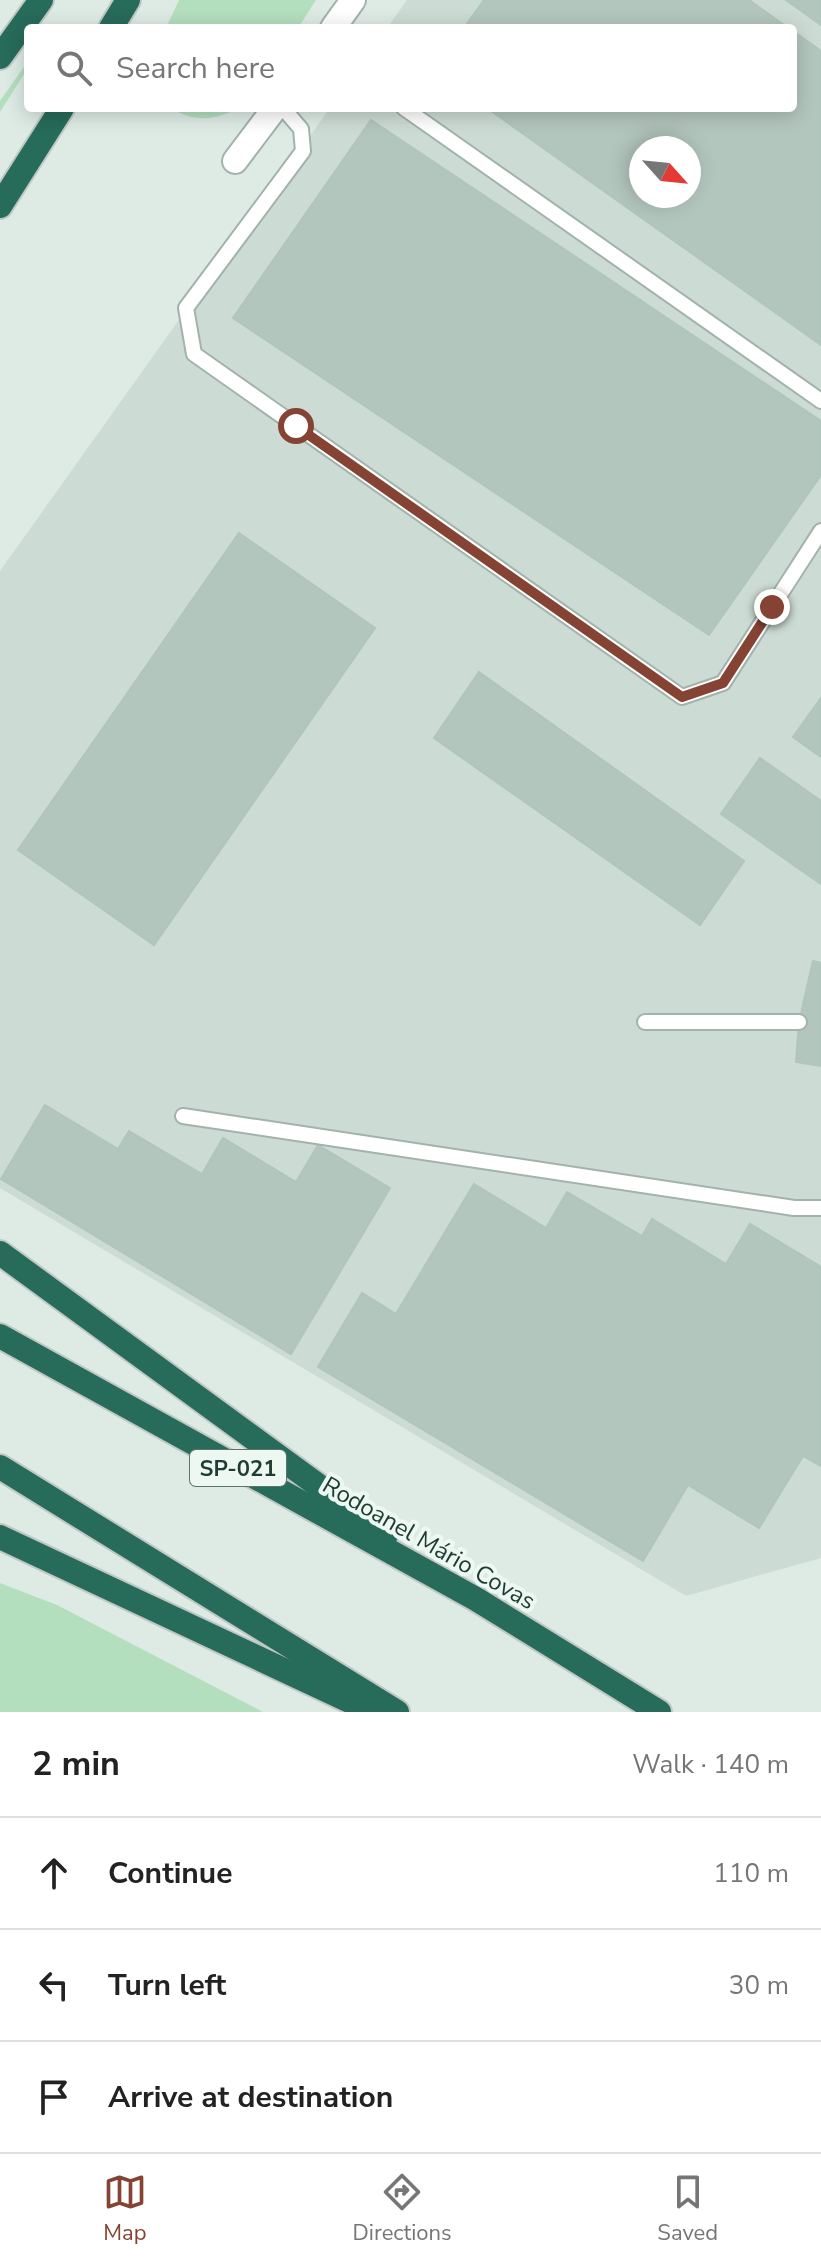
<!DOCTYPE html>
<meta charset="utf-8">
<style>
:root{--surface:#fff;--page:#f6f6f6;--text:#222;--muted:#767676;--line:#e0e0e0;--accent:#854333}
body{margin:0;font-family:"Nunito Sans",sans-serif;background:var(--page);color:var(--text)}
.compass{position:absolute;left:629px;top:136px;width:72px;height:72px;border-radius:50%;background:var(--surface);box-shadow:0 4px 20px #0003;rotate:117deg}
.stop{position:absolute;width:24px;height:24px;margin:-18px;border:6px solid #854333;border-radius:50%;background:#fff}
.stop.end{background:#854333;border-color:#fff;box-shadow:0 2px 8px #0008}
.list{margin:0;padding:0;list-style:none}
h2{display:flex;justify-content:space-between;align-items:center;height:104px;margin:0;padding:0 32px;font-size:34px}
h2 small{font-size:26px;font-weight:400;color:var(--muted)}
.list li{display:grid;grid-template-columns:52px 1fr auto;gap:24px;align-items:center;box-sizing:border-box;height:112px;padding:0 32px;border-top:2px solid var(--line)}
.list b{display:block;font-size:30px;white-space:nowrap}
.list em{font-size:26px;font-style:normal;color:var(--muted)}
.icon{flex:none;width:44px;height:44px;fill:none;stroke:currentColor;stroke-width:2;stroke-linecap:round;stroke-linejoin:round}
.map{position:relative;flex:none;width:821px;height:1712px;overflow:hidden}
.search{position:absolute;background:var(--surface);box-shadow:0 4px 20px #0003;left:24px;right:24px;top:24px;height:88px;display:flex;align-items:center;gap:20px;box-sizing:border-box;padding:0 28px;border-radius:8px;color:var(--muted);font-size:30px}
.sheet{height:440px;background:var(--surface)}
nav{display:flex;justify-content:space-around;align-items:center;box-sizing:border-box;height:112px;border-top:2px solid var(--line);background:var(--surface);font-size:22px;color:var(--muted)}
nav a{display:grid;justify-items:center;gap:4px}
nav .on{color:var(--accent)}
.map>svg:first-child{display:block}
.built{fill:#ccdbd3;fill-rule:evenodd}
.green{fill:#b4dfbe}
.building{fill:#b3c6bd;stroke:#b0c5bb;stroke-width:2;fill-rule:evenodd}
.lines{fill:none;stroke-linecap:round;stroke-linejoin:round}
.service-casing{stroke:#a1b3ac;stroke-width:18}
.minor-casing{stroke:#a1b3ac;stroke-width:28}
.motorway-casing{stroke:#c0c8c6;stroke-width:28}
.service{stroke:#fff;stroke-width:14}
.minor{stroke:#fff;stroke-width:24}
.motorway{stroke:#276b5a;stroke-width:24}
.route{stroke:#854333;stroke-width:10}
.labels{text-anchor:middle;stroke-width:8;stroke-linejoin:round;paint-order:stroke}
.shield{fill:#eef8f3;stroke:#5c746d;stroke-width:2}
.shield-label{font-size:22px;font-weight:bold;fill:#1e3c33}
.street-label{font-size:24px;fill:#1e3c33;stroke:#eef8f3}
</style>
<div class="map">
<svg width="821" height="1712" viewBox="0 0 821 1712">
<rect width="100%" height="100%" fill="#deebe5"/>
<path class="built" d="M407 0H821V1558L686 1596 0 1188V571L330 108H793V28H387ZM641 148H689V196H641Z"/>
<g class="green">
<path d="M179 0H316L298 28H166Z"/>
<path d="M28 61V68L0 112V101Z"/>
<path d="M171 108H239C216 120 194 123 171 108Z"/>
<path d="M0 1583 57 1605 263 1712H0Z"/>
</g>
<g class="building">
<path d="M484 0H749L788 28H464Z"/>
<path d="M786 0H821V25Z"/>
<path d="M793 31 821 51V345L487 108H793ZM641 148H689V196H641Z"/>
<path d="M371 120 821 421V475L709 635 233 318Z"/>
<path d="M239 533 375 628 154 945 18 850Z"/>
<path d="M479 672 744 861 700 925 434 738Z"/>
<path d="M821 698V757L793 737Z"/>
<path d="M760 758 821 801V884L721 814Z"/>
<path d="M813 961 821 963V1066L796 1062 799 1022Z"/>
<path d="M45 1105 118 1149 129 1131 202 1174 223 1138 296 1182 318 1145 390 1188 291 1354 1 1179Z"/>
<path d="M474 1184 546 1228 567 1192 642 1236 652 1219 726 1264 750 1224 821 1267V1466L803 1456 759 1528 688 1485 643 1561 318 1367 362 1293 396 1314Z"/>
</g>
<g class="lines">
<g class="service-casing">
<g id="service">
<path d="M283 108 301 129 303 151 186 308 194 354 682 697 723 683 821 531"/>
<path d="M404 108 821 401"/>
<path d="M645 1022H799"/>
<path d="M183 1116 794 1208H821"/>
</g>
</g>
<g class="minor-casing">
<g id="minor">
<path d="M333 28 353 0"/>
<path d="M235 161 275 108"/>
</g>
</g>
<g class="motorway-casing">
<g id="motorway">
<path d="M111 28 128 0"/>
<path d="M0 57 41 0"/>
<path d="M0 206 62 108"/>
<path d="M0 1253 386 1535"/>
<path d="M0 1336 476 1599 659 1712"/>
<path d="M0 1467 397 1712"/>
<path d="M0 1537 371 1711"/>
</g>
</g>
<use href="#service" class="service"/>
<use href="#minor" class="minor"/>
<use href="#motorway" class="motorway"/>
</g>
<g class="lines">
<path class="route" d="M296 426 682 697 723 683 772 607"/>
</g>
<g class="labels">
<rect class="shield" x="190" y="1450" width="96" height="36" rx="6"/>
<g class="shield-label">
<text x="238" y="1476">SP-021</text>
</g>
<g class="street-label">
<text transform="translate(429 1543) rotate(30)" y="8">Rodoanel Mário Covas</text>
</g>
</g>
</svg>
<svg class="compass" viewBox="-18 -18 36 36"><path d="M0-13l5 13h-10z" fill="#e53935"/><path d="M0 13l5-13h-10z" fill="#767676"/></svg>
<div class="stop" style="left:296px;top:426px"></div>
<div class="stop end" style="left:772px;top:607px"></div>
<div class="search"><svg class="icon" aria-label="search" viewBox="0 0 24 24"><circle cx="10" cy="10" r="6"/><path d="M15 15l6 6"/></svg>Search here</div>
</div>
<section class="sheet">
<h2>2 min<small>Walk · 140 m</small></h2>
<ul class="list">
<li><svg class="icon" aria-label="ahead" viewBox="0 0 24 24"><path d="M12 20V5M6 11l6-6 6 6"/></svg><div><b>Continue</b></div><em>110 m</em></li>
<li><svg class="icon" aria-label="left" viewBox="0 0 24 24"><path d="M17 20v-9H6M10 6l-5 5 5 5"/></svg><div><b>Turn left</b></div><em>30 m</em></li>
<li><svg class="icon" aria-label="arrive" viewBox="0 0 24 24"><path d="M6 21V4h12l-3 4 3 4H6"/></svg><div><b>Arrive at destination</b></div></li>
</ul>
</section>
<nav>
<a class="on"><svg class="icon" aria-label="map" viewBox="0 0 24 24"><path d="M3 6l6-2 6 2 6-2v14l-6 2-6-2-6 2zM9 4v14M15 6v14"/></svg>Map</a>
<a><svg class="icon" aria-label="directions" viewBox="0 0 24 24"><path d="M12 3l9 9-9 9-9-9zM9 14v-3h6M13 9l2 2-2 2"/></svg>Directions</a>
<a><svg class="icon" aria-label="saved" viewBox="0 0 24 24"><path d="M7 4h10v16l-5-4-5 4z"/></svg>Saved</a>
</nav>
